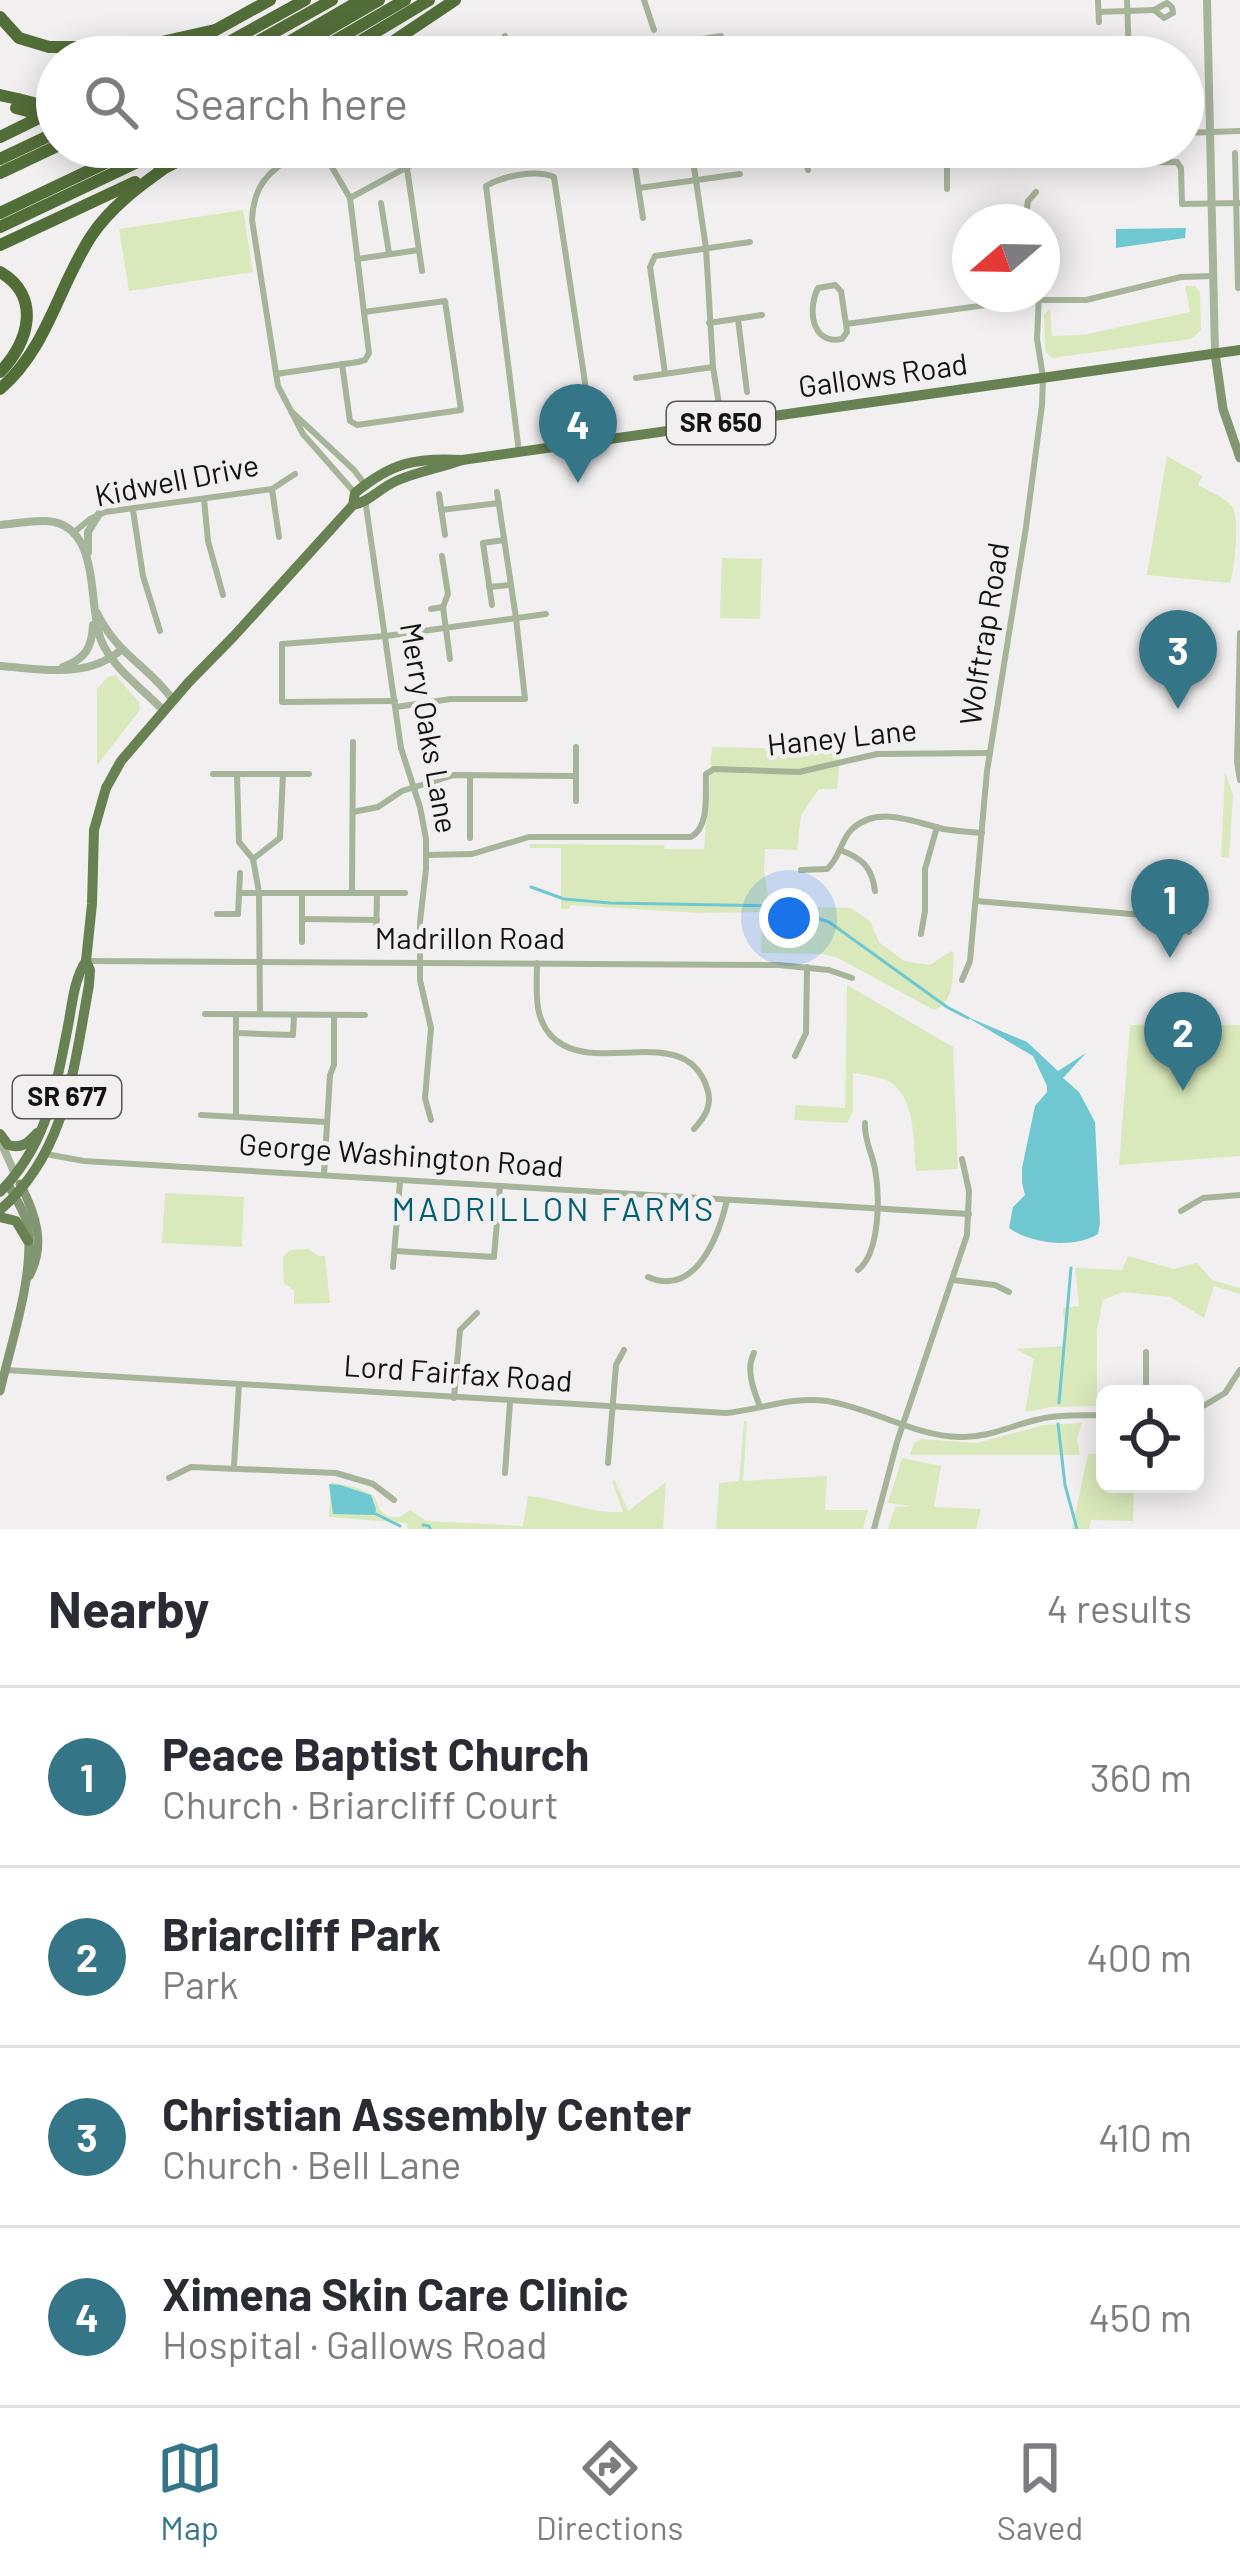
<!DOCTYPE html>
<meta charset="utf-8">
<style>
:root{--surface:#fff;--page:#f7f7f7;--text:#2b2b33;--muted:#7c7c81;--line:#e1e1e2;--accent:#347688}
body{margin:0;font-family:Barlow,sans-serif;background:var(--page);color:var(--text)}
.controls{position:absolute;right:36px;bottom:36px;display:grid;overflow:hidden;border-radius:18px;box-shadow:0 6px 30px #0003}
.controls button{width:108px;height:108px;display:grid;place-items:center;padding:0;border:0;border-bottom:3px solid var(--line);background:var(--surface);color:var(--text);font:60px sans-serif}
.compass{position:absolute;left:952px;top:204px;width:108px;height:108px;border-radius:50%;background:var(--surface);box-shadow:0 6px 30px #0003;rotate:250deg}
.you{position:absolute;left:789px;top:918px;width:42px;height:42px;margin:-30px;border:9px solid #fff;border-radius:50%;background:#1a73e8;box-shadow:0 0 0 18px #1a73e833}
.badge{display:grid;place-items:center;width:78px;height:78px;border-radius:50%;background:var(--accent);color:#fff;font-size:39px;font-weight:700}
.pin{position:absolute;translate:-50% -99px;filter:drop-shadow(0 3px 6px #0008)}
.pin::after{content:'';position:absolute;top:63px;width:42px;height:36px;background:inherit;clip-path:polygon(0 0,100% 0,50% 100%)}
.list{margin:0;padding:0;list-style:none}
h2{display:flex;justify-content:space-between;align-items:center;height:156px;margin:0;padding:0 48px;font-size:51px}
h2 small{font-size:39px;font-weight:400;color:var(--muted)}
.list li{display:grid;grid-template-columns:78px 1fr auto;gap:36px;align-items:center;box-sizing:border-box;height:180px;padding:0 48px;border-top:3px solid var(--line)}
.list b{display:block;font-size:45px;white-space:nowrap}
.list p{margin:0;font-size:39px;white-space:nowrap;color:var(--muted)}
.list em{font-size:39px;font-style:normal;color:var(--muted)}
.icon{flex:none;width:66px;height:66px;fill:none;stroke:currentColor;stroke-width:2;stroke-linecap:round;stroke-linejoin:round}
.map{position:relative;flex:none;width:1240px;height:1529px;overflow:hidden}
.search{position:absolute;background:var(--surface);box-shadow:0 6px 30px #0003;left:36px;right:36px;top:36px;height:132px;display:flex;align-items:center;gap:30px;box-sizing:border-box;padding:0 42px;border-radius:66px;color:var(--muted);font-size:45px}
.sheet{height:876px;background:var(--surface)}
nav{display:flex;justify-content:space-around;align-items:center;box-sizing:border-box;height:168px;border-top:3px solid var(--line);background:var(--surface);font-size:33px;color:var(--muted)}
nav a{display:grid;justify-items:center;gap:6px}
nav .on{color:var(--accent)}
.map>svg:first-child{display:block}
.green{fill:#dae9bb}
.water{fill:#6fc8d1}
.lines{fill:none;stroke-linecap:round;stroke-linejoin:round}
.stream{stroke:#6fc8d1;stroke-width:3}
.minor{stroke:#a6b49a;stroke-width:6}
.tertiary{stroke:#a6b49a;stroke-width:8}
.secondary{stroke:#829671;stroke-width:9}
.primary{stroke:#688152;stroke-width:10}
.motorway{stroke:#526e38;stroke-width:12}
.motorway-bridge{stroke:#526e38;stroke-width:12}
.labels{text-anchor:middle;stroke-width:9;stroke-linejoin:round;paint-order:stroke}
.shield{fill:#f2eff1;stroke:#575556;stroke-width:3}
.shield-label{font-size:27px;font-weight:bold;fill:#141314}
.street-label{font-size:30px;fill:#141314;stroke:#f2eff1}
.neighbourhood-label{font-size:33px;letter-spacing:3px;fill:#035f73;stroke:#f2eff1}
</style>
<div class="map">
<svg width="1240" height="1529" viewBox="0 0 1240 1529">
<rect width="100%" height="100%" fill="#f2eff1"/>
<g class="green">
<path d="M243 210 253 272 129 291 119 229Z"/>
<path d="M1185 286H1195L1200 292 1201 330 1191 339 1052 358 1045 351 1044 314 1050 309 1052 336 1083 335 1190 312Z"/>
<path d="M1167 456 1202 476 1198 485C1209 491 1224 497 1232 506 1240 519 1235 567 1230 583L1147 575Z"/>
<path d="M722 558 762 559 760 619 720 618Z"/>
<path d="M115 675 139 702 140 710 97 765V689L108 677Z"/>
<path d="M712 747 764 748 773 756H802L810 748 841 749 837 789H819L801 815 797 850 765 849 764 872 769 899 787 900 803 892 814 907 851 908 870 921 879 942 904 961 930 965 951 951 954 953C952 974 956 1002 934 1010L836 957 821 954 761 953 762 912 699 913 571 905 569 909H561V848H530V844L664 845 665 849H704Z"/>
<path d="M1225 772 1233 795 1229 858 1221 857Z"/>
<path d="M847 985 953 1047 958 1169 916 1171C913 1144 916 1102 893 1084 884 1077 864 1075 853 1073V1112L847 1123 794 1120 796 1105 845 1108Z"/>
<path d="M1130 1025H1240V1156L1119 1165Z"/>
<path d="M165 1193 244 1197 242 1247 162 1243Z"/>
<path d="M309 1249 318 1256H325L330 1303 294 1304V1291L284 1283 283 1257 290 1250Z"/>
<path d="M1128 1256 1174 1269 1197 1263 1212 1280 1240 1288V1294L1214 1286 1204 1318 1170 1297 1123 1292 1103 1300 1097 1330V1406L1051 1407 1025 1412 1034 1359 1016 1349 1066 1346 1063 1308 1079 1306 1075 1268 1122 1270Z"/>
<path d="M744 1421H747L743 1481 827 1476 825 1510H868L863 1529H716L719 1483 739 1481Z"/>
<path d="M1082 1423 1077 1439 1080 1455H910L914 1443 921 1439 976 1443 1044 1425Z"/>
<path d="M1088 1454H1105V1484H1134L1133 1521 1091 1520 1089 1529H1072Z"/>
<path d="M902 1458 941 1466 934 1507 981 1509 976 1529H888L895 1507 911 1506 888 1503Z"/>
<path d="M615 1480 628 1511 666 1482 663 1529H407V1523L329 1517 331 1482 358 1488 374 1496 380 1510 388 1517H400L410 1510 427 1521 523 1526 528 1496C561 1499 589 1514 623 1512L612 1481Z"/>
</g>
<g class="water">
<path d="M1186 228 1185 238 1116 248V229Z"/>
<path d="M965 1016 1027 1042 1058 1071 1086 1053 1063 1078 1079 1092 1095 1122 1100 1223 1098 1234C1074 1249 1031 1244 1009 1228L1013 1207 1025 1195 1022 1183V1168L1035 1106 1047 1092V1086L1033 1056Z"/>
<path d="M329 1484 340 1485 371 1495 376 1509 375 1515 333 1514Z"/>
</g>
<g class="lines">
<g class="stream">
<path d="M531 887 564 899 610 903 780 906 829 922 947 1007 968 1018"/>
<path d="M1059 1403 1071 1268"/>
<path d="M1058 1424 1065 1485 1077 1529"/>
<path d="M376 1514 400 1526"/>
<path d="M423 1525 429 1526 430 1529"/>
</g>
<g class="minor">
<path d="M644 0 654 30"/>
<path d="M1127 0 1129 57"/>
<path d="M1098 1 1099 22"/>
<path d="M1167 3 1172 7 1173 13 1164 18 1154 10Z"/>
<path d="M1099 12 1154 10"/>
<path d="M505 36 516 57"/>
<path d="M667 57 662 45 721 36"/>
<path d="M853 57 854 54"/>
<path d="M1183 133 1240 131"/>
<path d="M305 147C274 170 254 178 252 220L278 386 303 434 354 492"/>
<path d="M691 147 706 248 713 367 722 423"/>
<path d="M1117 147V163L1177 162 1181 168 1182 204 1240 203"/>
<path d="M1235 153 1238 288"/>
<path d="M634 159 643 218"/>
<path d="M407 168 422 271"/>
<path d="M808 170 806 160 809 147"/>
<path d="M639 188 740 174"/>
<path d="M947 189V147"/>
<path d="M350 198 422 159 426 147"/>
<path d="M381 203 389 253"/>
<path d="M1025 222 1028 201 1036 192"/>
<path d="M357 259 419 250"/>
<path d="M738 319 747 392"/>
<path d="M709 323 762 315"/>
<path d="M846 324 841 291 835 285 818 288C808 307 810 345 842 339L847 332 846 324 1023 300H1086L1181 277 1213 276"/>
<path d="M342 364 350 421 357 425 461 410 445 301 364 312"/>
<path d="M665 373 650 267 655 256 750 242"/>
<path d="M276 374 358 362 365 360 369 353 350 198 320 147"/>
<path d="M636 378 713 367"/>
<path d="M293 413 354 470 366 486"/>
<path d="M519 452 486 186C504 176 535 169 554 177L594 442"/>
<path d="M272 489 279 537"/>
<path d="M439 494 445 535"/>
<path d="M204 499 208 541 223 595"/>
<path d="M365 499 401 748 420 807 426 839V869L420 922V980L431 1028 425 1098 431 1120"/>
<path d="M133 510 143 576 160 631"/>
<path d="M441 510 499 503"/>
<path d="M73 533 90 519 105 512 272 489 295 474"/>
<path d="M442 556 448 594 443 607 450 659"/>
<path d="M489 587 511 585"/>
<path d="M492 605 483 543 504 540"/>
<path d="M431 609 443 607"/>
<path d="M1240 633 1237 762 1240 780"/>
<path d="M395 701 282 702V644L386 636 546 614"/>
<path d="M396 707 451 699H525L516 618 497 492"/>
<path d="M576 747V801"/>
<path d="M213 774H309"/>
<path d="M237 774 239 842 253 859 259 892 260 1014"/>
<path d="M353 812 378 807 402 791 454 775 576 776"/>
<path d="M470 838V775"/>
<path d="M840 850C862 858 872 867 875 891"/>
<path d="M426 855 472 854 529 837H691C710 826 705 795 706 774L714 769 799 772 877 754 990 753"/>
<path d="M253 859 280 838 283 774"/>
<path d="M801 870 827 869C840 858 840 841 852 829 878 805 915 822 943 829 956 831 969 832 982 833"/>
<path d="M239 893H405"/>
<path d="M302 893V942"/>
<path d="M352 893 353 742"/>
<path d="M976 901 1167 917 1182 923 1189 932"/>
<path d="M217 914H238L240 873"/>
<path d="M302 919 377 920"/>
<path d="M921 934 925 911V869L937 827"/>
<path d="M376 941 377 893"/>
<path d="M86 961 779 965 829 970 852 978"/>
<path d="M537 963C537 991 532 1022 557 1041 599 1074 686 1022 707 1088 713 1105 705 1117 694 1129"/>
<path d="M962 980 970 961 987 771 1026 527 1042 405 1043 377 1037 339 1039 294"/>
<path d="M205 1014 365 1015"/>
<path d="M236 1033 293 1035 294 1015"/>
<path d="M795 1056 806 1033 807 967"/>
<path d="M201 1115 327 1122"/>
<path d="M236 1117V1014"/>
<path d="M46 1154 84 1161 969 1214"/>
<path d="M324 1174 330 1075 334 1065V1017"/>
<path d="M1181 1211 1203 1198 1240 1195"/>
<path d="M395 1251 494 1257 500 1186"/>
<path d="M393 1267 400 1181"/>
<path d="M858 1270C880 1253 880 1196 875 1169 872 1153 864 1140 865 1123"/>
<path d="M648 1277C696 1298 719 1235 727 1200"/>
<path d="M953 1280 995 1285 1009 1292"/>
<path d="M1146 1352V1394"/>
<path d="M754 1353C745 1370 754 1390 760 1407"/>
<path d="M5 1370 726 1413C759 1410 792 1396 827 1401 872 1408 914 1436 960 1437 989 1438 1012 1425 1040 1419 1061 1414 1084 1416 1105 1415"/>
<path d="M454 1398 460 1330 477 1313"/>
<path d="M1195 1411 1225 1393 1240 1370"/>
<path d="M608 1463 616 1365 624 1350"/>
<path d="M234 1466 239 1384"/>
<path d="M505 1473 510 1402"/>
<path d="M169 1478 191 1467 336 1473 373 1484 394 1500"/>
<path d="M874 1529 897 1442 967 1235 969 1191 962 1159"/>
</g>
<g class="tertiary">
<path d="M1207 0 1215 353"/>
<path d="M0 525C15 524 32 520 47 521 102 525 87 604 101 640 113 669 142 688 163 710"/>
<path d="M88 552V532L99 514"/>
<path d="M97 613C118 656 148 665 173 700"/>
<path d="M0 666C42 669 87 679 121 650"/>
<path d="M63 667C85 659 92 648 93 625"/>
<path d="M0 1140 15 1174"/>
</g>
<g class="secondary">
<path d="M1215 353 1223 409 1240 458"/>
<path d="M20 1184C36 1214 46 1245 29 1276"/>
<path d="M0 1391C11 1343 34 1277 28 1228 26 1213 15 1198 8 1184"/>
</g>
<g class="primary">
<path d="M353 505C369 502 380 488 396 481 416 472 440 468 462 460L1240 350"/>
<path d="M0 1134 8 1145C22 1149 28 1143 37 1133"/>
<path d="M0 1192C48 1143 55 1090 68 1026 72 1005 74 979 86 961"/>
<path d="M0 1210C67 1152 74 1066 89 985L90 970 86 961 92 904 94 830 106 788 121 761 188 683 234 636 353 505 355 493C391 463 416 457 462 460"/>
<path d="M0 1217 16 1221 28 1241"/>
</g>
<g class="motorway">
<path d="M0 17 19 38 49 47H139L215 30"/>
<path d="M212 32 270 0"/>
<path d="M163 57 194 41"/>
<path d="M202 57 305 0"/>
<path d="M230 57 332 0"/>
<path d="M263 57 361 0"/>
<path d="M281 57 379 0"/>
<path d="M307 57 405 0"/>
<path d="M334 57 429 0"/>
<path d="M370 57 455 0"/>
<path d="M0 95 18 99"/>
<path d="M0 137 51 112"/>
<path d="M0 159 57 132"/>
<path d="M159 171 206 147"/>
<path d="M0 173 57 146"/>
<path d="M0 213 139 147"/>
<path d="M0 227 169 147"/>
<path d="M0 245 135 182"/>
<path d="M0 272C42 296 29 343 0 372"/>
<path d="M0 389C48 348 58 286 92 235 110 208 137 188 162 170"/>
</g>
<g class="motorway-bridge">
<path d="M18 99 57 109"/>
<path d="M16 108 57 119"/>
</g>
</g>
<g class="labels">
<g class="shield">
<rect x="667" y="402" width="108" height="42" rx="9"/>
<rect x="13" y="1076" width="108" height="42" rx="9"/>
</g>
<g class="shield-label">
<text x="721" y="432">SR 650</text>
<text x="67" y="1106">SR 677</text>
</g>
<g class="street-label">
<text transform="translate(883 376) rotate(-8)" y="10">Gallows Road</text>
<text transform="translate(177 481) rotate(-11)" y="10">Kidwell Drive</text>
<text transform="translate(985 634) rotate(-81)" y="10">Wolftrap Road</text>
<text transform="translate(428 728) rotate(80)" y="10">Merry Oaks Lane</text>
<text transform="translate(842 738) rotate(-6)" y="10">Haney Lane</text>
<text x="470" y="949">Madrillon Road</text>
<text transform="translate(401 1156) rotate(4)" y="10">George Washington Road</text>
<text transform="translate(458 1374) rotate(4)" y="10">Lord Fairfax Road</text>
</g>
<g class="neighbourhood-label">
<text x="554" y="1221">MADRILLON FARMS</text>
</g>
</g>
</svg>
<div class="controls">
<button><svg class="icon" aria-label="locate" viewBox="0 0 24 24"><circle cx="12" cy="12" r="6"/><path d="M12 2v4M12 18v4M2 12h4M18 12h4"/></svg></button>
</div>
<svg class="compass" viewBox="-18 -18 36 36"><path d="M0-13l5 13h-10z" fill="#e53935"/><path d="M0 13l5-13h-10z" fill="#7c7c81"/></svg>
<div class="you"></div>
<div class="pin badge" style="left:1170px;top:958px">1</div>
<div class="pin badge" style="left:1183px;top:1091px">2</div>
<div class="pin badge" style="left:1178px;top:709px">3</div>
<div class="pin badge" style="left:578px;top:483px">4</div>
<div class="search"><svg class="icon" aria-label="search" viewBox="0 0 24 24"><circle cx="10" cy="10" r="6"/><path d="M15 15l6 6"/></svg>Search here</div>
</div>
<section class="sheet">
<h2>Nearby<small>4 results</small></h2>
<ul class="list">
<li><span class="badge">1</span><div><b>Peace Baptist Church</b><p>Church · Briarcliff Court</p></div><em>360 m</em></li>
<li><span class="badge">2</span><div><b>Briarcliff Park</b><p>Park</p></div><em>400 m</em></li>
<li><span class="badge">3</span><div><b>Christian Assembly Center</b><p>Church · Bell Lane</p></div><em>410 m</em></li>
<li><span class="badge">4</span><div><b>Ximena Skin Care Clinic</b><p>Hospital · Gallows Road</p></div><em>450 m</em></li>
</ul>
</section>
<nav>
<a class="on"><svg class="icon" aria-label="map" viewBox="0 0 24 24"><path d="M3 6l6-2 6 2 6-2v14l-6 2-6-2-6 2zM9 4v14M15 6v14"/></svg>Map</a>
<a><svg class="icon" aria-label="directions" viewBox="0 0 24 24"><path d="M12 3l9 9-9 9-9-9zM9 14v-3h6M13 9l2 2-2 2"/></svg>Directions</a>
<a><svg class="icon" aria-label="saved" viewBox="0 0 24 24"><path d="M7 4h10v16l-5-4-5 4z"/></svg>Saved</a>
</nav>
